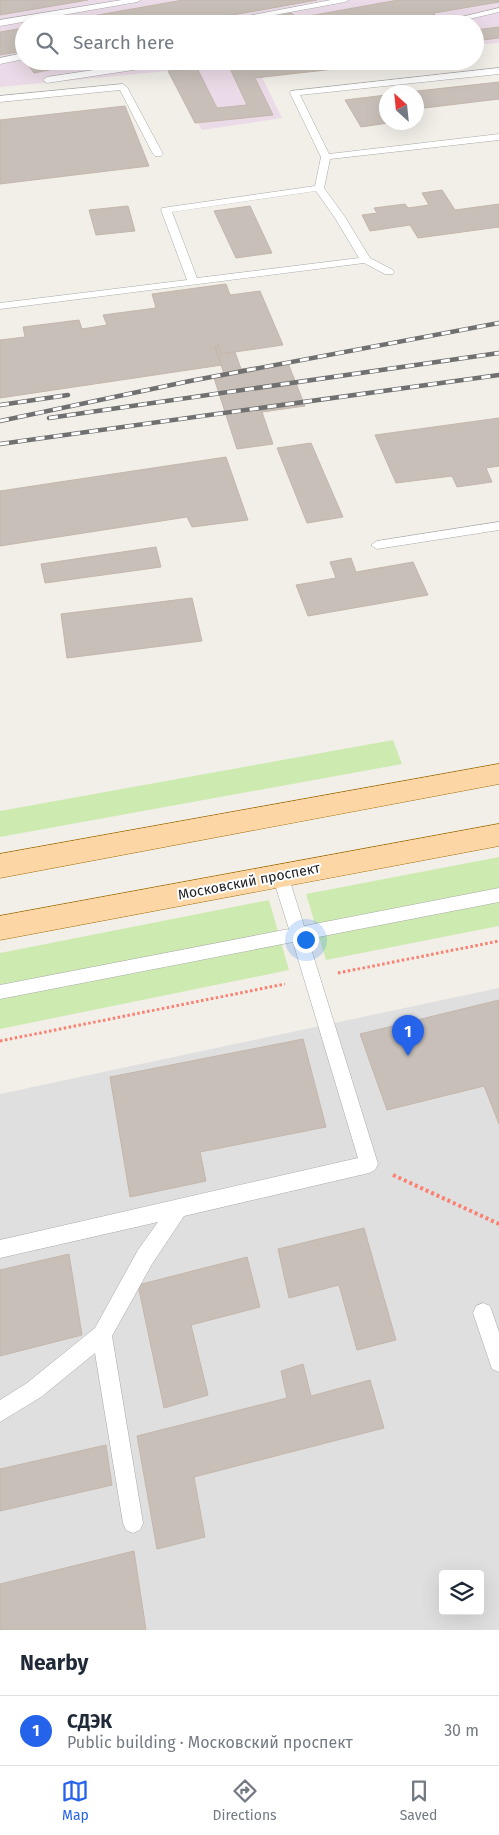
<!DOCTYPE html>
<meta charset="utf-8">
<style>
:root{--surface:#fff;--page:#f2f2f3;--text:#1f2937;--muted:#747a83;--line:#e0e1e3;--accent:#2563eb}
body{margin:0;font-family:"Fira Sans",sans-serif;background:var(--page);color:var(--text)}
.controls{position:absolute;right:15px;bottom:15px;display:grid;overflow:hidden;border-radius:5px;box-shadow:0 5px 20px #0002}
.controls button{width:45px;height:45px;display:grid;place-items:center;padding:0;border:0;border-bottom:1px solid var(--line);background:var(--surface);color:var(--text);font:25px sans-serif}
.compass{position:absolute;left:379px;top:85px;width:45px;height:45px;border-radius:50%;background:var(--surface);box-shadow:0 5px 20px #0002;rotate:333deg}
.you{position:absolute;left:305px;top:939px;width:18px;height:18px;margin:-12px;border:4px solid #fff;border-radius:50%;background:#1a73e8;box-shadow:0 0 0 8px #1a73e833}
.badge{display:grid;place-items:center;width:32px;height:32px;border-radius:50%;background:var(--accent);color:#fff;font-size:16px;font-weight:700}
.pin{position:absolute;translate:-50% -41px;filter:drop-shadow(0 1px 2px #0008)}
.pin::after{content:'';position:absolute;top:26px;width:18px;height:15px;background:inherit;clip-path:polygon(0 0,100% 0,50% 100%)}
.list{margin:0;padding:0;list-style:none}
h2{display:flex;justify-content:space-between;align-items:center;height:65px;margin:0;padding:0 20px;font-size:21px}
h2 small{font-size:16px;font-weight:400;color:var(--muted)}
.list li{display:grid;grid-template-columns:32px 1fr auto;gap:15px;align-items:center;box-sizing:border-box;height:70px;padding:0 20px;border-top:1px solid var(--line)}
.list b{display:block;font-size:19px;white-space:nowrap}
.list p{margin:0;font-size:16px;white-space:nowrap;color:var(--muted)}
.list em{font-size:16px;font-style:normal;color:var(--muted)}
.icon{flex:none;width:28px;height:28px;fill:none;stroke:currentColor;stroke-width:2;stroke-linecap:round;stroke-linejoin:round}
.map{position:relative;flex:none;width:499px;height:1630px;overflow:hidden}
.search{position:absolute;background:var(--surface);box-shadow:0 5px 20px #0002;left:15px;right:15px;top:15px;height:55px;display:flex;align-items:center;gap:12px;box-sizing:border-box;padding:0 18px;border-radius:28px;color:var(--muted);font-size:19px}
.sheet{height:135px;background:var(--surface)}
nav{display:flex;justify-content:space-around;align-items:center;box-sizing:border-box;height:70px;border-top:1px solid var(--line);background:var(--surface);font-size:14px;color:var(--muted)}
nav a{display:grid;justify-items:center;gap:2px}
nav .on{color:var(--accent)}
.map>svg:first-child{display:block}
.residential{fill:#e0dfdf;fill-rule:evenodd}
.industrial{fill:#ebdbe8}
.grass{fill:#cdebb0}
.building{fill:#c7bfb8;stroke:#c4b6ab}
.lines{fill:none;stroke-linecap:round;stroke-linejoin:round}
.service-casing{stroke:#a9a9a9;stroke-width:1}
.primary-casing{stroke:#a06b00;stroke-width:1}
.path-far1{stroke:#fa8072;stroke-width:3;stroke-dasharray:2.5 2.5;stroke-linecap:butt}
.path{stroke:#fa8072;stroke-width:4;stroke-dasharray:3 3;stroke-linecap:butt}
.service{fill:#fff;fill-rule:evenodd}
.primary{fill:#fcd6a4;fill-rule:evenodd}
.rail-casing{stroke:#707070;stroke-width:4.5}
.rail{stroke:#fff;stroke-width:3;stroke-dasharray:9;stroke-linecap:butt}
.labels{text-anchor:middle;stroke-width:4;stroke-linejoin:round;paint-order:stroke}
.street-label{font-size:14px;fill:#222;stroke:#fff}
</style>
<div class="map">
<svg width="499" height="1630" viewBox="0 0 499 1630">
<rect width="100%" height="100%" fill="#f2efe9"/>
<path class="residential" d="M499 988V1630H0V1094ZM443 1574H480V1611H443Z"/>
<path class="industrial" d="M0 0H499V43L475 45V24H24V61H330L258 69 282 118 202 130 168 71 0 87Z"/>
<g class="grass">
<path d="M393 740 402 764 0 837V811Z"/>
<path d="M499 857V926L326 960 306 894Z"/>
<path d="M269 900 289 970 0 1029V953Z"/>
</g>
<g class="building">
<path d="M0 0H88L0 15Z"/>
<path d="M183 0H317L182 24H47Z"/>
<path d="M398 0H499V2L434 13 436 18 398 24H232L291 13 298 18Z"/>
<path d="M499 27V38L475 41V30Z"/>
<path d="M24 28V51L0 55V32Z"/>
<path d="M27 61H93L34 73 26 62Z"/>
<path d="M235 61H405L255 78 273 115 195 123 168 71 197 68 217 108 247 105 227 62Z"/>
<path d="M499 82V99L416 109V92H408Z"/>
<path d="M386 95V122H395L361 127 345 100Z"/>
<path d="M125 106 149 166 0 184V120Z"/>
<path d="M442 190 455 210 499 204V227L418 238 410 225 370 231 362 215 377 213 374 208 405 204 408 208 429 205 422 193Z"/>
<path d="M128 206 135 231 96 235 89 210Z"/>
<path d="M250 206 272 253 236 258 214 211Z"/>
<path d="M226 284 230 295 260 291 283 345 221 354 218 345 215 346 222 365 0 398V340L25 337 23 327 79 320 82 329 107 325 103 315 156 308 152 294Z"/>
<path d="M218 345 221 354 235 352 241 369 288 363 305 406 262 412 273 444 237 449 214 378 225 377 215 346Z"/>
<path d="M499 418V466L486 468 492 482 457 487 452 476 396 483 375 435Z"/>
<path d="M311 443 343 517 307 523 277 448Z"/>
<path d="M226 457 248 520 192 527 187 517 0 546V491Z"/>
<path d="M156 547 161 567 45 583 41 564Z"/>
<path d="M351 558 356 572 413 562 428 595 308 616 296 585 336 578 330 562Z"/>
<path d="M192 598 202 641 67 658 61 614Z"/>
<path d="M499 1000V1124L484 1086 387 1110 360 1034Z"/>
<path d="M303 1039 326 1127 200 1152 206 1181 130 1197 110 1077Z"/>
<path d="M364 1228 396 1340 357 1350 339 1285 289 1298 278 1249Z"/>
<path d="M69 1254 82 1335 0 1356V1270Z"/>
<path d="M247 1257 260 1307 191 1325 208 1395 164 1408 138 1285Z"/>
<path d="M303 1364 311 1396 370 1380 384 1428 194 1477 205 1537 157 1549 137 1436 287 1398 281 1371Z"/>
<path d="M106 1445 112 1485 0 1511V1469Z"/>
<path d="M134 1551 146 1630H0V1584Z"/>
</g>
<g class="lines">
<g class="service-casing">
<g id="service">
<path d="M122 0H141L137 2 0 26V20Z"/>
<path d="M331 0H349L345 2 225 24H206Z"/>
<path d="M499 8V12L448 24H432Z"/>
<path d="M24 53V59L0 64V58Z"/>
<path d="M154 61H177L173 64 47 83 43 80 47 77Z"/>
<path d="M499 68V74L300 95 329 154 499 134V140L330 159 324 188 345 217 370 258 393 270 394 272 393 274H385L364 263 0 309V303L187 280 161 210 162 208 315 186 321 157 290 93 291 91ZM316 191 335 218 359 258 197 278 172 212Z"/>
<path d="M123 84 127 87 163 154 161 156H155L153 154 120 90 0 102V96Z"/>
<path d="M499 522V530L377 549 371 545 377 541Z"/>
<path d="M280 869 285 870 288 875 304 926 499 888V902L308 939 378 1164 375 1170 369 1173 184 1216 152 1264 112 1336 143 1523 140 1530 133 1533 126 1530 123 1523 95 1353 41 1397 0 1422V1400L27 1383 95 1328 138 1250 158 1222 0 1258V1240L358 1158 293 942 0 999V985L289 929 272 875 275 870Z"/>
<path d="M483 1303 490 1306 499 1332V1372L492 1369 473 1313 476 1306Z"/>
</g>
</g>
<g class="primary-casing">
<g id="primary">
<path d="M499 764V784L0 878V854Z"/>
<path d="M499 824V846L0 940V916Z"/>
</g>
</g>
<g class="path-far1">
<path d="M338 973 499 941"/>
<path d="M0 1041 285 984"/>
</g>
<path class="path" d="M393 1175 499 1224"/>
<use href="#service" class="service"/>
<use href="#primary" class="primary"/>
<g class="rail-casing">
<g id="rail">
<path d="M0 405 68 395"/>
<path d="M49 418 499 353"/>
<path d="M0 421 190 381 499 323"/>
<path d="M0 444 499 375"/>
</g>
</g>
<use href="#rail" class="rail"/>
</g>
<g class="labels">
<g class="street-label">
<text transform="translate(249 881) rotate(-11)" y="5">Московский проспект</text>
</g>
</g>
</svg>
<div class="controls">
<button><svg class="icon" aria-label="layers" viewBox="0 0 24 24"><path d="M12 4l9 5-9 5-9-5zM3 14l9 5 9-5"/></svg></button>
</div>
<svg class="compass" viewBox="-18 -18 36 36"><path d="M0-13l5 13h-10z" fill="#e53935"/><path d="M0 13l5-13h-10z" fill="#747a83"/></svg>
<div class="you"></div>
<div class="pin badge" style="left:408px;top:1056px">1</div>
<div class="search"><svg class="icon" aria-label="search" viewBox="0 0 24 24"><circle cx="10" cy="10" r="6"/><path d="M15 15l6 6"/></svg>Search here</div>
</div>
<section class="sheet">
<h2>Nearby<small></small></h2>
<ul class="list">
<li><span class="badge">1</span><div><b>СДЭК</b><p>Public building · Московский проспект</p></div><em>30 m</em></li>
</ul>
</section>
<nav>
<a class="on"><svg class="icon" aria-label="map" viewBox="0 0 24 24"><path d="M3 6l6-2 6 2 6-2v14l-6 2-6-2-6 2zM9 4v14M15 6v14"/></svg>Map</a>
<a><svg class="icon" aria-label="directions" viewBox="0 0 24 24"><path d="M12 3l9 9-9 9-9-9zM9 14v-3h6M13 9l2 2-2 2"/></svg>Directions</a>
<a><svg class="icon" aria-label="saved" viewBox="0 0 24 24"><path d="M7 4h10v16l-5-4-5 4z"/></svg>Saved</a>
</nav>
